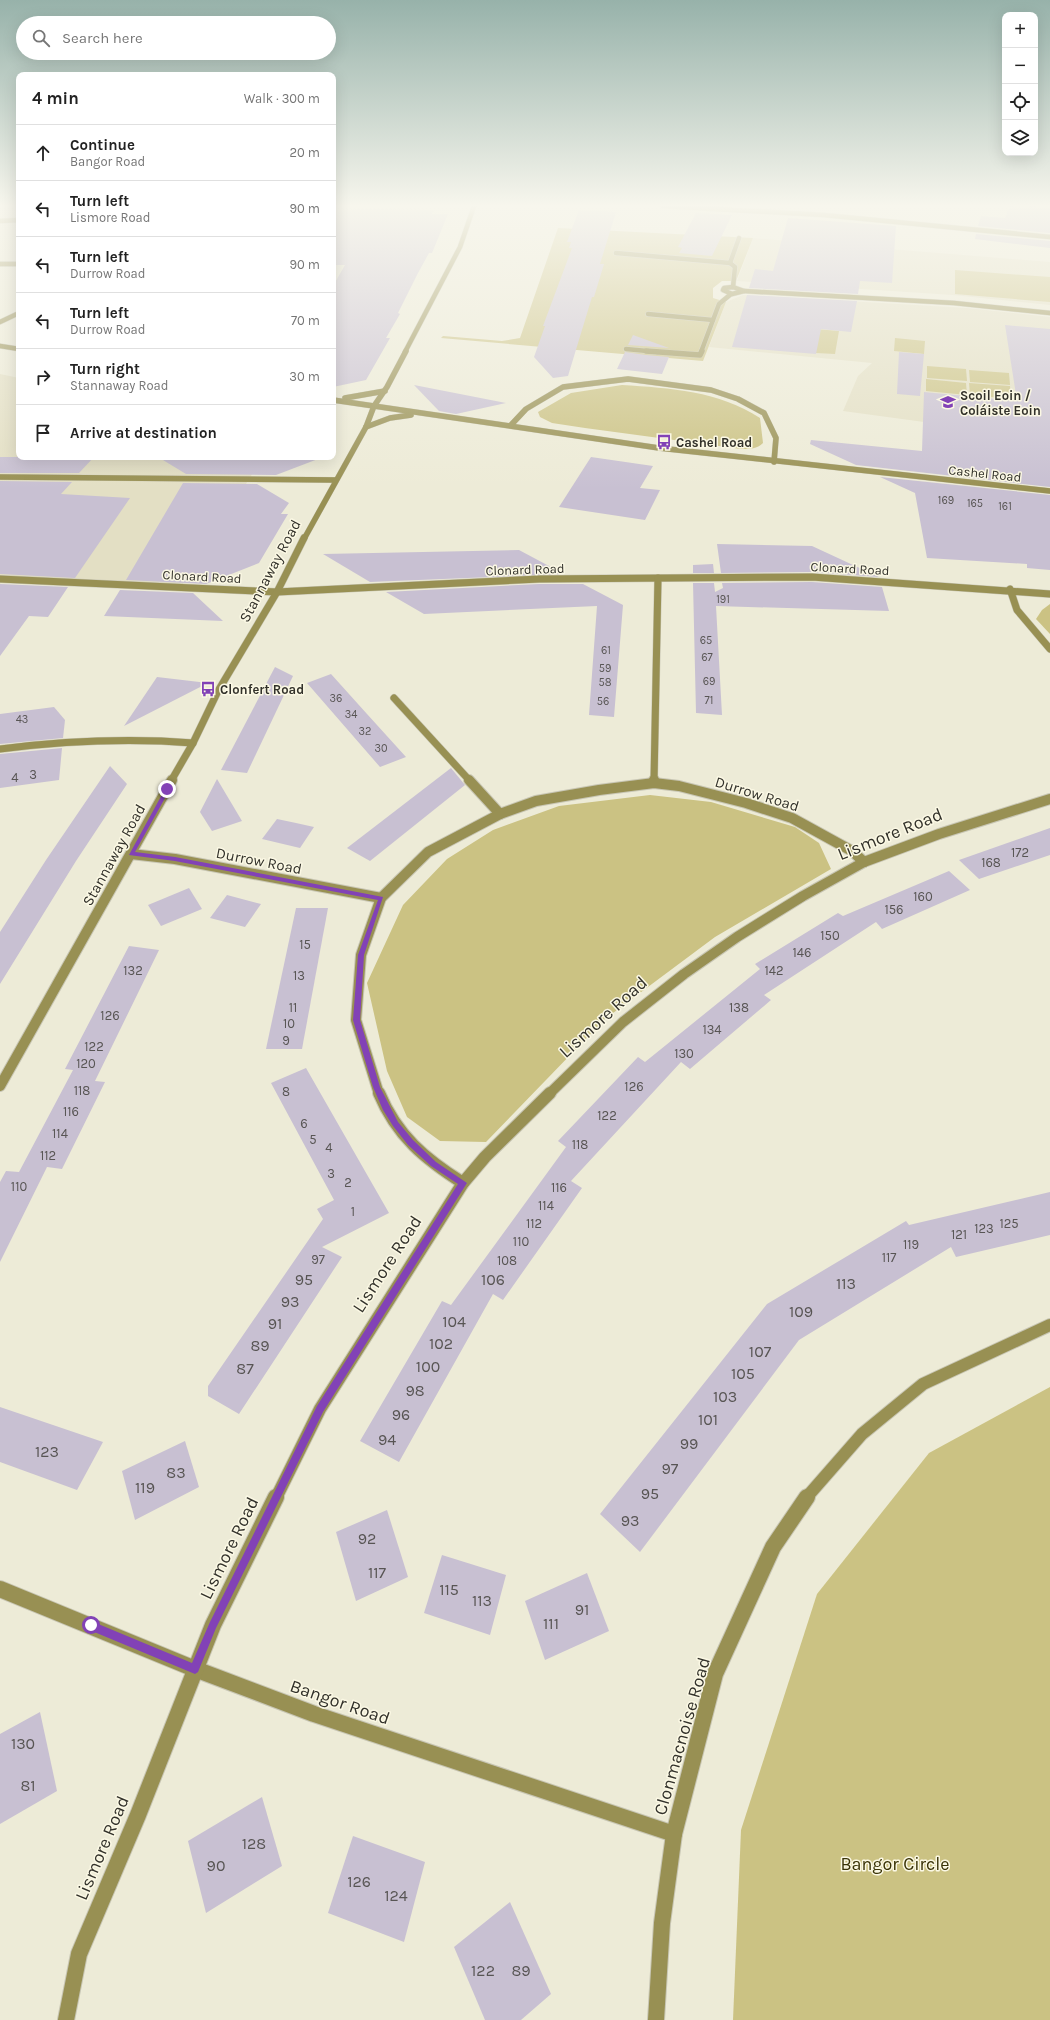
<!DOCTYPE html>
<meta charset="utf-8">
<style>
:root{--surface:#fff;--page:#f2f2f2;--text:#222;--muted:#767676;--line:#e0e0e0}
body{margin:0;font-family:Karla,sans-serif;background:var(--page);color:var(--text)}
.controls{position:absolute;right:12px;top:12px;display:grid;overflow:hidden;border-radius:8px;box-shadow:0 4px 16px #0002}
.controls button{width:36px;height:36px;display:grid;place-items:center;padding:0;border:0;border-bottom:1px solid var(--line);background:var(--surface);color:var(--text);font:20px sans-serif}
.stop{position:absolute;width:12px;height:12px;margin:-9px;border:3px solid #8242b6;border-radius:50%;background:#fff}
.stop.end{background:#8242b6;border-color:#fff;box-shadow:0 1px 4px #0008}
.list{margin:0;padding:0;list-style:none}
h2{display:flex;justify-content:space-between;align-items:center;height:52px;margin:0;padding:0 16px;font-size:17px}
h2 small{font-size:13px;font-weight:400;color:var(--muted)}
.list li{display:grid;grid-template-columns:26px 1fr auto;gap:12px;align-items:center;box-sizing:border-box;height:56px;padding:0 16px;border-top:1px solid var(--line)}
.list b{display:block;font-size:15px;white-space:nowrap}
.list p{margin:0;font-size:13px;white-space:nowrap;color:var(--muted)}
.list em{font-size:13px;font-style:normal;color:var(--muted)}
.icon{flex:none;width:22px;height:22px;fill:none;stroke:currentColor;stroke-width:2;stroke-linecap:round;stroke-linejoin:round}
.map{position:relative;flex:none;width:1050px;height:2020px;overflow:hidden}
.search{position:absolute;background:var(--surface);box-shadow:0 4px 16px #0002;left:16px;top:16px;width:320px;height:44px;display:flex;align-items:center;gap:10px;box-sizing:border-box;padding:0 14px;border-radius:22px;color:var(--muted);font-size:15px}
.panel{position:absolute;background:var(--surface);box-shadow:0 4px 16px #0002;left:16px;top:72px;width:320px;height:388px;border-radius:8px}
.map>svg:first-child{display:block}
.built{fill:#e3dfc4}
.green{fill:#cbc283}
.building{fill:#c8c0d2}
.lines{fill:none;stroke-linecap:round;stroke-linejoin:round}
.minor-far5-casing{stroke:#c8c6b4;stroke-width:5.5}
.minor-far4-casing{stroke:#c8c6b4;stroke-width:6}
.minor-far3-casing{stroke:#c8c6b4;stroke-width:8}
.minor-far2-casing{stroke:#c8c6b4;stroke-width:12}
.minor-far1-casing{stroke:#c8c6b4;stroke-width:14}
.minor-casing{stroke:#c8c6b4;stroke-width:18}
.minor-far5{stroke:#989053;stroke-width:4.5}
.minor-far4{stroke:#989053;stroke-width:5.5}
.minor-far3{stroke:#989053;stroke-width:7}
.minor-far2{stroke:#989053;stroke-width:10}
.minor-far1{stroke:#989053;stroke-width:12}
.minor{stroke:#989053;stroke-width:16}
.route{fill:#8242b6}
.labels{text-anchor:middle;stroke-width:3;stroke-linejoin:round;paint-order:stroke}
.far-number-label{font-size:11px;fill:#585554}
.far-poi-label{font-size:13px;font-weight:bold;fill:#32312a;stroke:#fbf8e4;text-anchor:start}
.far-street-label{font-size:13px;fill:#32312a;stroke:#fbf8e4}
.number-label{font-size:13px;fill:#585554}
.street-label{font-size:15px;fill:#32312a;stroke:#fbf8e4}
.near-number-label{font-size:16px;fill:#585554}
.near-street-label{font-size:18px;fill:#32312a;stroke:#fbf8e4}
.near-park-label{font-size:18px;fill:#383206;stroke:#fbf8e4}
</style>
<div class="map">
<svg width="1050" height="2020" viewBox="0 0 1050 2020">
<rect width="100%" height="100%" fill="#edebd7"/>
<g class="built">
<path d="M753 238 1050 262V305L953 295 737 281Z"/>
<path d="M743 295 967 308 1050 317V439L843 411 858 376 872 363 709 347 726 302Z"/>
<path d="M0 374 19 378V457H263L181 587 4 579 0 584Z"/>
</g>
<g class="green">
<path d="M558 228 753 238 736 281H722L713 288V298L726 302 703 361 441 338 443 336 502 341 520 338Z"/>
<path d="M955 270 1050 277V302L955 294Z"/>
<path d="M815 329 839 331 835 354 816 353Z"/>
<path d="M895 338 925 341 924 354 894 351Z"/>
<path d="M927 366 966 369 967 381 927 378Z"/>
<path d="M969 370 1009 373 1010 385 970 382Z"/>
<path d="M926 379 966 383 967 395 926 391Z"/>
<path d="M969 383 1010 386 1011 399 970 395Z"/>
<path d="M622 385C670 388 719 391 760 418L763 443C757 449 750 449 741 449L585 428 552 423 540 417 538 412 571 393Z"/>
<path d="M1050 604V634L1036 619 1042 610Z"/>
<path d="M650 795 711 802 795 827 819 843 831 869 715 937 605 1019 486 1142 440 1141 407 1117 387 1071 367 983 403 905 447 859 493 830 559 806Z"/>
<path d="M1050 1387V2020H733L741 1830 817 1594 929 1453Z"/>
</g>
<g class="building">
<path d="M1010 206 1027 208 1031 206 1050 209V233L978 226 981 216 1005 218Z"/>
<path d="M368 209 434 210 432 214H448L432 253H429L418 273 398 313 400 314 386 338H390L366 380 333 387V286L345 265H333V239L334 238H333V210Z"/>
<path d="M579 210 616 212 600 264H604L594 297H592L568 376 553 378 534 357 545 326H543L572 248H569L571 242H567Z"/>
<path d="M696 213 732 215 712 256 679 253 682 248 678 247Z"/>
<path d="M788 218 896 226 892 283 860 281 858 294 749 288 755 269 773 271Z"/>
<path d="M976 234 1050 241V248L975 239Z"/>
<path d="M747 295 857 301 851 332 821 329 816 354 732 347Z"/>
<path d="M1005 325 1050 329V487L856 465 810 444 811 440 922 451 924 392 1017 401Z"/>
<path d="M633 335 669 348 628 345Z"/>
<path d="M625 352 646 355 669 357 662 374 617 369Z"/>
<path d="M899 352 924 354 920 396 897 394Z"/>
<path d="M414 385 506 403 456 414 439 411Z"/>
<path d="M0 457H94L79 473H0Z"/>
<path d="M158 457H318V459L276 475 186 474Z"/>
<path d="M591 457 653 466 640 488 660 490 645 520 559 507Z"/>
<path d="M880 477 1050 495V570L1027 568V564L927 558 915 493Z"/>
<path d="M0 481 72 482 61 494 130 498 75 578 0 574Z"/>
<path d="M183 483 257 484 289 503 281 514H288L259 563 206 584 126 580Z"/>
<path d="M717 544 812 546 879 577 812 572 721 573Z"/>
<path d="M519 550 564 574 370 582 323 554Z"/>
<path d="M713 564 714 573H693V565Z"/>
<path d="M812 582 882 587 889 611 716 606 722 715 696 713 693 583H714L715 592 723 588 722 583Z"/>
<path d="M0 584 68 587 48 617 29 616 0 656Z"/>
<path d="M539 584H583L623 605 614 717 589 715 597 606 424 614 386 592Z"/>
<path d="M120 590 193 593 223 621 104 616Z"/>
<path d="M275 667 293 676 247 773 221 770Z"/>
<path d="M331 674 367 714 406 757 380 767 307 683Z"/>
<path d="M157 677 208 683 124 726Z"/>
<path d="M54 707 65 720 63 738 0 744V714Z"/>
<path d="M62 748 59 780 0 788V754Z"/>
<path d="M110 766 127 784 76 861 0 984V932L46 860Z"/>
<path d="M451 768 465 785 370 861 347 848Z"/>
<path d="M217 779 242 821 212 831 200 812Z"/>
<path d="M277 819 296 823 314 827 300 848 262 839Z"/>
<path d="M1050 828V855L979 879 959 860Z"/>
<path d="M949 871 970 890 882 929 876 922 764 995 771 1000 690 1069 681 1062 571 1181 582 1188 503 1300 493 1294 399 1462 360 1441 442 1301 451 1305 566 1147 558 1141 638 1057 645 1062 760 969 755 964 838 913 843 916Z"/>
<path d="M189 888 202 909 161 926 148 905Z"/>
<path d="M227 895 261 904 245 927 210 918Z"/>
<path d="M296 908H328L302 1049H266Z"/>
<path d="M129 946 159 950 95 1081 105 1082 62 1169 47 1167 0 1262V1182L6 1171 19 1172 73 1070 65 1069Z"/>
<path d="M306 1068 389 1213 322 1247 342 1257 239 1414 208 1396V1386L323 1219 317 1209 334 1200 271 1083Z"/>
<path d="M1050 1192V1235L956 1257 951 1247 799 1340 640 1552 600 1514 767 1304 906 1221 909 1225Z"/>
<path d="M0 1407 103 1442 77 1490 0 1462Z"/>
<path d="M185 1441 199 1487 135 1520 122 1471Z"/>
<path d="M387 1510 408 1577 356 1601 336 1532Z"/>
<path d="M442 1555 506 1575 490 1635 424 1613Z"/>
<path d="M587 1573 609 1631 545 1660 525 1601Z"/>
<path d="M40 1712 57 1791 0 1824V1734Z"/>
<path d="M262 1797 282 1866 206 1913 188 1841Z"/>
<path d="M353 1836 425 1862 404 1942 328 1913Z"/>
<path d="M510 1902 551 1994 521 2020H485L454 1947Z"/>
</g>
<g class="lines">
<g class="minor-far5-casing">
<g id="minor-far5">
<path d="M663 206 824 215 1050 237"/>
<path d="M0 221 19 220"/>
<path d="M616 253 730 263 735 267 733 287"/>
<path d="M730 263 739 238"/>
<path d="M0 264H19"/>
<path d="M733 287 744 291 732 294 723 290 724 288Z"/>
<path d="M744 291 954 303 1050 313"/>
<path d="M648 314 713 320"/>
<path d="M0 322 19 313"/>
<path d="M0 346 19 349"/>
<path d="M626 349 658 352"/>
<path d="M405 352 460 247 474 206"/>
<path d="M701 352 719 304 731 294"/>
</g>
</g>
<g class="minor-far4-casing">
<g id="minor-far4">
<path d="M646 351 700 355 702 351"/>
<path d="M345 398 385 391"/>
<path d="M333 400 659 448 1050 491"/>
<path d="M511 425 526 409 563 387 628 379 711 390 738 399 764 413 776 438 774 462"/>
<path d="M366 427 390 418 411 415"/>
<path d="M0 477 335 480"/>
<path d="M304 539 366 427 374 406 387 387 406 351"/>
</g>
</g>
<g class="minor-far3-casing">
<g id="minor-far3">
<path d="M0 579 277 592 539 579 812 577 1050 594"/>
<path d="M1010 589 1017 610 1050 649"/>
<path d="M394 698 470 781"/>
<path d="M0 749C64 741 128 738 193 743"/>
<path d="M171 781 193 743 218 691 277 592 304 538"/>
<path d="M654 781 658 578"/>
</g>
</g>
<g class="minor-far2-casing">
<g id="minor-far2">
<path d="M469 780 500 814"/>
<path d="M654 783V780"/>
<path d="M131 854 175 859 381 898"/>
<path d="M0 1086 172 780"/>
<path d="M379 1094 356 1020 361 955 381 898 428 852 500 814 536 801 599 790 654 783 679 786 746 803 792 818 852 851 864 862"/>
<path d="M549 1094 623 1022 684 974 737 937 803 896 864 862 939 834 1050 799"/>
</g>
</g>
<g class="minor-far1-casing">
<g id="minor-far1">
<path d="M379 1093C397 1136 425 1159 463 1183"/>
<path d="M276 1498 320 1409 463 1183 485 1157 550 1093"/>
<path d="M806 1498 862 1434 923 1384 1050 1325"/>
</g>
</g>
<g class="minor-casing">
<g id="minor">
<path d="M0 1589 195 1669 314 1714 674 1834"/>
<path d="M66 2020 79 1954 138 1815 213 1625 276 1497"/>
<path d="M656 2020 662 1923 674 1834 715 1674 773 1547 807 1497"/>
</g>
</g>
<use href="#minor-far5" class="minor-far5"/>
<use href="#minor-far4" class="minor-far4"/>
<use href="#minor-far3" class="minor-far3"/>
<use href="#minor-far2" class="minor-far2"/>
<use href="#minor-far1" class="minor-far1"/>
<use href="#minor" class="minor"/>
</g>
<linearGradient id="sky" x2="0" y2="1"><stop stop-color="#97b2aa"/><stop offset="0.42" stop-color="#f7f6ed"/><stop offset="1" stop-color="#f7f6ed" stop-opacity="0"/></linearGradient>
<rect width="1050" height="489" fill="url(#sky)"/>
<path class="route" d="M167 787 170 789 135 852 175 857 383 897 364 955 360 1020 380 1087 398 1122 413 1140 436 1162 467 1183 323 1412 216 1628 198 1672 195 1674 87 1629V1622L91 1621 192 1663 210 1622 317 1406 458 1184 431 1166 408 1145 393 1126 383 1110 373 1087 353 1020 358 955 378 900 175 861 129 855 165 789Z"/>
<defs>
<g id="school-bare" transform="scale(1.2)"><path d="M0-5L7-2L0 1L-7-2ZM-4 1L0 2.5L4 1V4Q0 6-4 4Z" fill="#8242b6" stroke="#fbf8e4" stroke-width="2.5" paint-order="stroke"/></g>
<g id="bus-bare" transform="scale(1.2)"><path d="M-5-6H5V4H4V6H2V4H-2V6H-4V4H-5ZM-3.5-4V0h7V-4ZM-3.5 1.2v1.5H-2V1.2ZM2 1.2v1.5H3.5V1.2Z" fill="#8242b6" stroke="#fbf8e4" stroke-width="2.5" paint-order="stroke"/></g>
</defs>
<g fill-rule="evenodd">
<use href="#school-bare" x="948" y="402"/>
<use href="#bus-bare" x="664" y="442"/>
<use href="#bus-bare" x="208" y="689"/>
</g>
<g class="labels">
<g class="far-number-label">
<text x="946" y="504">169</text>
<text x="975" y="507">165</text>
<text x="1005" y="510">161</text>
<text x="723" y="603">191</text>
<text x="706" y="644">65</text>
<text x="606" y="654">61</text>
<text x="707" y="661">67</text>
<text x="605" y="672">59</text>
<text x="709" y="685">69</text>
<text x="605" y="686">58</text>
<text x="336" y="702">36</text>
<text x="709" y="704">71</text>
<text x="603" y="705">56</text>
<text x="351" y="718">34</text>
<text x="22" y="723">43</text>
<text x="365" y="735">32</text>
<text x="381" y="752">30</text>
</g>
<g class="far-poi-label">
<text x="960" y="400">Scoil Eoin /<tspan x="960" dy="15">Coláiste Eoin</tspan></text>
<text x="676" y="447">Cashel Road</text>
<text x="220" y="694">Clonfert Road</text>
</g>
<g class="far-street-label">
<text transform="translate(985 473) rotate(6)" y="5">Cashel Road</text>
<text transform="translate(850 568) rotate(3)" y="5">Clonard Road</text>
<text transform="translate(525 569) rotate(-2)" y="5">Clonard Road</text>
<text transform="translate(202 576) rotate(3)" y="5">Clonard Road</text>
</g>
<g class="number-label">
<text x="33" y="779">3</text>
<text x="15" y="782">4</text>
<text x="1020" y="857">172</text>
<text x="991" y="867">168</text>
<text x="923" y="901">160</text>
<text x="894" y="914">156</text>
<text x="830" y="940">150</text>
<text x="305" y="949">15</text>
<text x="802" y="957">146</text>
<text x="133" y="975">132</text>
<text x="774" y="975">142</text>
<text x="299" y="980">13</text>
<text x="293" y="1012">11</text>
<text x="739" y="1012">138</text>
<text x="110" y="1020">126</text>
<text x="289" y="1028">10</text>
<text x="712" y="1034">134</text>
<text x="286" y="1045">9</text>
<text x="94" y="1051">122</text>
<text x="684" y="1058">130</text>
<text x="86" y="1068">120</text>
<text x="634" y="1091">126</text>
<text x="82" y="1095">118</text>
<text x="286" y="1096">8</text>
<text x="71" y="1116">116</text>
<text x="607" y="1120">122</text>
<text x="304" y="1128">6</text>
<text x="60" y="1138">114</text>
<text x="313" y="1144">5</text>
<text x="580" y="1149">118</text>
<text x="329" y="1152">4</text>
<text x="48" y="1160">112</text>
<text x="331" y="1178">3</text>
<text x="348" y="1187">2</text>
<text x="19" y="1191">110</text>
<text x="559" y="1192">116</text>
<text x="546" y="1210">114</text>
<text x="353" y="1216">1</text>
<text x="534" y="1228">112</text>
<text x="1009" y="1228">125</text>
<text x="984" y="1233">123</text>
<text x="959" y="1239">121</text>
<text x="521" y="1246">110</text>
<text x="911" y="1249">119</text>
<text x="889" y="1262">117</text>
<text x="318" y="1264">97</text>
<text x="507" y="1265">108</text>
</g>
<g class="street-label">
<text transform="translate(270 571) rotate(-62)" y="5">Stannaway Road</text>
<text transform="translate(757 794) rotate(17)" y="5">Durrow Road</text>
<text transform="translate(114 855) rotate(-61)" y="5">Stannaway Road</text>
<text transform="translate(259 861) rotate(11)" y="5">Durrow Road</text>
</g>
<g class="near-number-label">
<text x="304" y="1285">95</text>
<text x="493" y="1285">106</text>
<text x="846" y="1289">113</text>
<text x="290" y="1307">93</text>
<text x="801" y="1317">109</text>
<text x="454" y="1327">104</text>
<text x="275" y="1329">91</text>
<text x="441" y="1349">102</text>
<text x="260" y="1351">89</text>
<text x="760" y="1357">107</text>
<text x="428" y="1372">100</text>
<text x="245" y="1374">87</text>
<text x="743" y="1379">105</text>
<text x="415" y="1396">98</text>
<text x="725" y="1402">103</text>
<text x="401" y="1420">96</text>
<text x="708" y="1425">101</text>
<text x="387" y="1445">94</text>
<text x="689" y="1449">99</text>
<text x="47" y="1457">123</text>
<text x="670" y="1474">97</text>
<text x="176" y="1478">83</text>
<text x="145" y="1493">119</text>
<text x="650" y="1499">95</text>
<text x="630" y="1526">93</text>
<text x="367" y="1544">92</text>
<text x="377" y="1578">117</text>
<text x="449" y="1595">115</text>
<text x="482" y="1606">113</text>
<text x="582" y="1615">91</text>
<text x="551" y="1629">111</text>
<text x="23" y="1749">130</text>
<text x="28" y="1791">81</text>
<text x="254" y="1849">128</text>
<text x="216" y="1871">90</text>
<text x="359" y="1887">126</text>
<text x="396" y="1901">124</text>
<text x="483" y="1976">122</text>
<text x="521" y="1976">89</text>
</g>
<g class="near-street-label">
<text transform="translate(890 834) rotate(-22)" y="6">Lismore Road</text>
<text transform="translate(603 1017) rotate(-42)" y="6">Lismore Road</text>
<text transform="translate(387 1264) rotate(-57)" y="6">Lismore Road</text>
<text transform="translate(229 1548) rotate(-64)" y="6">Lismore Road</text>
<text transform="translate(340 1702) rotate(19)" y="6">Bangor Road</text>
<text transform="translate(682 1736) rotate(-74)" y="6">Clonmacnoise Road</text>
<text transform="translate(102 1848) rotate(-67)" y="6">Lismore Road</text>
</g>
<g class="near-park-label">
<text x="895" y="1870">Bangor Circle</text>
</g>
</g>
</svg>
<div class="controls">
<button>+</button>
<button>−</button>
<button><svg class="icon" aria-label="locate" viewBox="0 0 24 24"><circle cx="12" cy="12" r="6"/><path d="M12 2v4M12 18v4M2 12h4M18 12h4"/></svg></button>
<button><svg class="icon" aria-label="layers" viewBox="0 0 24 24"><path d="M12 4l9 5-9 5-9-5zM3 14l9 5 9-5"/></svg></button>
</div>
<div class="stop" style="left:91px;top:1625px"></div>
<div class="stop end" style="left:167px;top:789px"></div>
<div class="search"><svg class="icon" aria-label="search" viewBox="0 0 24 24"><circle cx="10" cy="10" r="6"/><path d="M15 15l6 6"/></svg>Search here</div>
<section class="panel">
<h2>4 min<small>Walk · 300 m</small></h2>
<ul class="list">
<li><svg class="icon" aria-label="ahead" viewBox="0 0 24 24"><path d="M12 20V5M6 11l6-6 6 6"/></svg><div><b>Continue</b><p>Bangor Road</p></div><em>20 m</em></li>
<li><svg class="icon" aria-label="left" viewBox="0 0 24 24"><path d="M17 20v-9H6M10 6l-5 5 5 5"/></svg><div><b>Turn left</b><p>Lismore Road</p></div><em>90 m</em></li>
<li><svg class="icon" aria-label="left" viewBox="0 0 24 24"><path d="M17 20v-9H6M10 6l-5 5 5 5"/></svg><div><b>Turn left</b><p>Durrow Road</p></div><em>90 m</em></li>
<li><svg class="icon" aria-label="left" viewBox="0 0 24 24"><path d="M17 20v-9H6M10 6l-5 5 5 5"/></svg><div><b>Turn left</b><p>Durrow Road</p></div><em>70 m</em></li>
<li><svg class="icon" aria-label="right" viewBox="0 0 24 24"><path d="M7 20v-9h11M14 6l5 5-5 5"/></svg><div><b>Turn right</b><p>Stannaway Road</p></div><em>30 m</em></li>
<li><svg class="icon" aria-label="arrive" viewBox="0 0 24 24"><path d="M6 21V4h12l-3 4 3 4H6"/></svg><div><b>Arrive at destination</b></div></li>
</ul>
</section>
</div>
